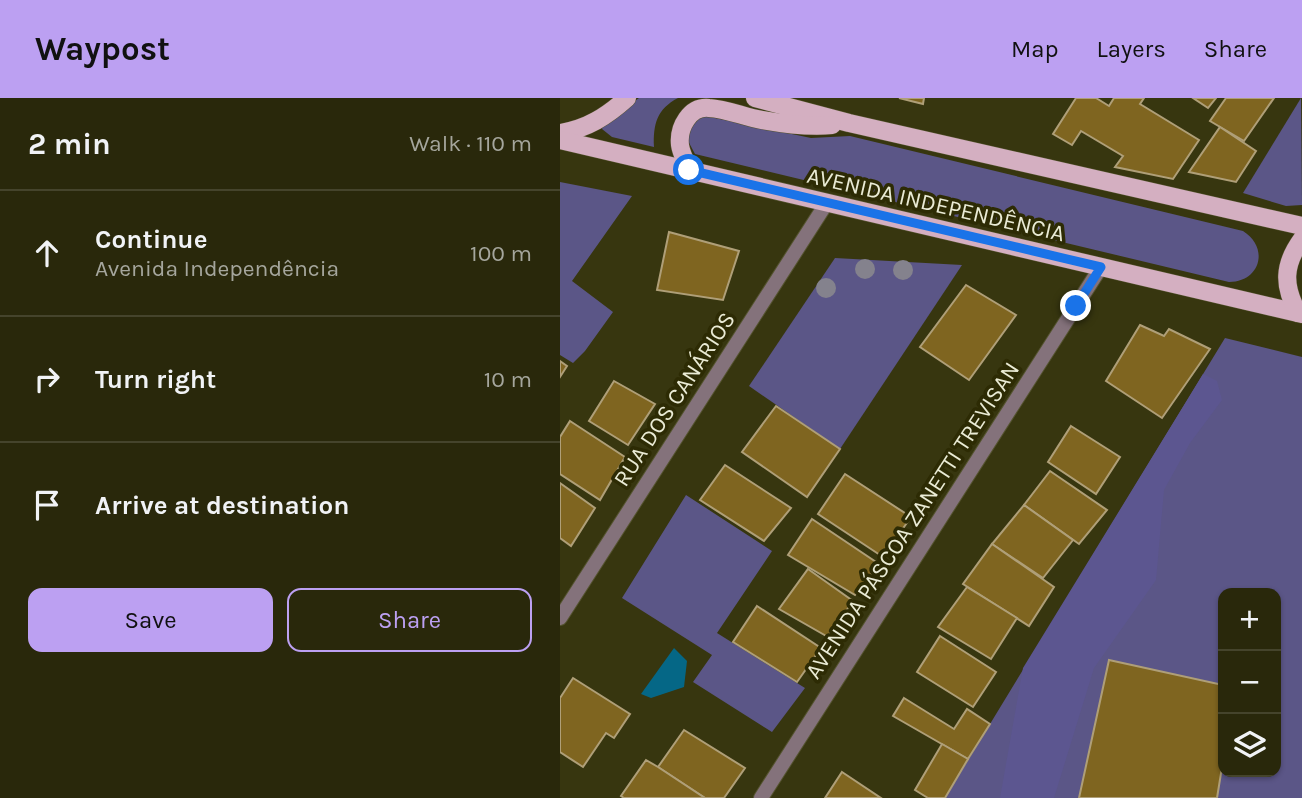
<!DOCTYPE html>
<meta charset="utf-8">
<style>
:root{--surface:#29280b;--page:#353419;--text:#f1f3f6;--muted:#a5a69d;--line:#45442c;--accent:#bca0f2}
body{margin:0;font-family:Karla,sans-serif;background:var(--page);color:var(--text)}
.controls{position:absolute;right:21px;bottom:21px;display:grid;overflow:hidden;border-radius:14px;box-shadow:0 2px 5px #0004}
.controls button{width:63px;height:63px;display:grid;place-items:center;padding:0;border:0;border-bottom:2px solid var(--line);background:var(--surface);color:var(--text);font:35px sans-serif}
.stop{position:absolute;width:21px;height:21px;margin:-16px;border:5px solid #1a73e8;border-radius:50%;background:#fff}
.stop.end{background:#1a73e8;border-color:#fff;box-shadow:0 2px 7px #0008}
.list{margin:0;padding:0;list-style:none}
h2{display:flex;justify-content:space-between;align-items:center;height:91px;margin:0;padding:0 28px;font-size:30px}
h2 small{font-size:23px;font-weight:400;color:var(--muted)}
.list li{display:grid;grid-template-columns:46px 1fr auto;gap:21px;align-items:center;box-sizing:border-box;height:126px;padding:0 28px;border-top:2px solid var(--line)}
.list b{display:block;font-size:26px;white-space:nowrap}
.list p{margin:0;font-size:23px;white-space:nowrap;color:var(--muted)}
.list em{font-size:23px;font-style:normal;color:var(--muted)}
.actions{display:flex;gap:14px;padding:21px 28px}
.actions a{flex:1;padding:16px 0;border:2px solid var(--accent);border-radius:14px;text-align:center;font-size:24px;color:var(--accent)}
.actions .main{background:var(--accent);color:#111}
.icon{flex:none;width:38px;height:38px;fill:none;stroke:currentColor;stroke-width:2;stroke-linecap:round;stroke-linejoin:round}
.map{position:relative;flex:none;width:742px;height:700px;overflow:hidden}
header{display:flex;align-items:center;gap:42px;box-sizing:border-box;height:98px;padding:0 35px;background:var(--accent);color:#111}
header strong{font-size:33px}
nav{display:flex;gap:38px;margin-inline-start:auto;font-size:24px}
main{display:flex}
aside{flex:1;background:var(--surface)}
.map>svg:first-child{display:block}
.green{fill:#5b5687;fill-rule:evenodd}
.forest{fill:#5c5690}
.water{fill:#056786}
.building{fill:#7f6520;stroke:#af9f78;stroke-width:2}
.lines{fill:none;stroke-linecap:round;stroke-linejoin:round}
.minor-casing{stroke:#54532f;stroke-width:16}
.primary-casing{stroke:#54532f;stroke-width:19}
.minor{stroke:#84727b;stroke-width:14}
.primary{stroke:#d4afc1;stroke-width:18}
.tree{fill:#84828d}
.route{stroke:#1a73e8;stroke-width:9}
.labels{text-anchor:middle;stroke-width:7;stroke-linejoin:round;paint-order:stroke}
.street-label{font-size:23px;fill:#eaebd5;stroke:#2d2b04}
</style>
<header>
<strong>Waypost</strong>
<nav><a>Map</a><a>Layers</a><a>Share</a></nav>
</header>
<main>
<aside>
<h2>2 min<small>Walk · 110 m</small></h2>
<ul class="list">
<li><svg class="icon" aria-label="ahead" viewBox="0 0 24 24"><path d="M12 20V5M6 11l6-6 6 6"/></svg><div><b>Continue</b><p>Avenida Independência</p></div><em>100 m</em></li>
<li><svg class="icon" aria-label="right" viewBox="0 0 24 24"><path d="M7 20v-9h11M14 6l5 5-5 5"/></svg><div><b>Turn right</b></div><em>10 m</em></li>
<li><svg class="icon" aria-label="arrive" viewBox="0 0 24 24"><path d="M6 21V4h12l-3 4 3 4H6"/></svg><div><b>Arrive at destination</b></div></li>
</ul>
<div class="actions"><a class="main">Save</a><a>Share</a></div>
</aside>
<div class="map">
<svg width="742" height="700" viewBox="0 0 742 700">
<rect width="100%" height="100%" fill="#37360f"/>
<g class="green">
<path d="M79 0H118C97 11 93 26 94 49L52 39 42 31 44 25Z"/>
<path d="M741 0 742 107 726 108 683 95Z"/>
<path d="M146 18 251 40 290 38 683 133C710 150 700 184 669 184L135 56 127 41 130 25Z"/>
<path d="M0 84 72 98 12 183 53 214 25 253 13 265 0 257Z"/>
<path d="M275 160 402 167 280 351 189 288Z"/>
<path d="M665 240 742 259V700H385ZM663 495H716V674H663Z"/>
<path d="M126 397 212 453 157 535 245 590 212 634 133 584 152 557 62 500Z"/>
</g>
<path class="forest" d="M643 276 657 283 662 302 630 345 604 392 596 482 534 570 494 700H440L463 570Z"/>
<path class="water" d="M114 550 127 563 124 589 91 600 81 596Z"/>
<g class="building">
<path d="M339 0H364L363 6Z"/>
<path d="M516 0H536L549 8 554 0H584L580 6 639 42 613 81 555 69 563 58 521 33 512 47 493 36Z"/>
<path d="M633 0H656L648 10Z"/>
<path d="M666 0H714L684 43 650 23Z"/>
<path d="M660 29 696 53 676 84 629 74Z"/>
<path d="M109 134 179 153 163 202 97 192Z"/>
<path d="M406 187 456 217 409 282 360 249Z"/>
<path d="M580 227 604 238 609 231 650 251 602 320 546 283Z"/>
<path d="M0 263 7 268 0 279Z"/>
<path d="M54 283 95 306 68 347 29 323Z"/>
<path d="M216 308 280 351 247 399 182 354Z"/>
<path d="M10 323 65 359 40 402 0 376V339Z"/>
<path d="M511 328 560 359 536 396 488 364Z"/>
<path d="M165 367 231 410 204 443 140 402Z"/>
<path d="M490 373 547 412 519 446 464 407Z"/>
<path d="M285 376 351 419 323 459 258 416Z"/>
<path d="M0 385 35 410 11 448 0 440Z"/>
<path d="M464 407 513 442 483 480 432 446Z"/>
<path d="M252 421 319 466 295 497 228 457Z"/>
<path d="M432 446 494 489 469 528 403 486Z"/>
<path d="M248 471 293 503 268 539 219 511Z"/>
<path d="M407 489 457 520 431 561 378 529Z"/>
<path d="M197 508 261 550 237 584 173 544Z"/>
<path d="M380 538 436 574 413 609 357 574Z"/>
<path d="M549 562 663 587V663L657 700H519Z"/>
<path d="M13 580 70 616 54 640 46 635 23 669 0 654V600Z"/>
<path d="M344 600 394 631 407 611 430 626 408 661 333 618Z"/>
<path d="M124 632 185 670 164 700H145L98 669Z"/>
<path d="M382 646 408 661 385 700H368L355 692Z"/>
<path d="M86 662 98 669 145 700H64L61 698Z"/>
<path d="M282 674 321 700H265Z"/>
</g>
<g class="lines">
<g class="minor-casing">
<g id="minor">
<path d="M0 520 266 106"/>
<path d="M201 700 541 169"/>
</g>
</g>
<g class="primary-casing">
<g id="primary">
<path d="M195 0 289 25 742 128"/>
<path d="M0 35C27 31 47 18 67 0"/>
<path d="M0 42 742 216"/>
<path d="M129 72C126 64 121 55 120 47 118 29 130 8 149 10 167 11 184 19 202 22 224 26 250 29 272 27"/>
<path d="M738 215C723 188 723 167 742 141"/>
</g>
</g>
<use href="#minor" class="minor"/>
<use href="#primary" class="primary"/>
</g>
<g class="tree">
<circle cx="305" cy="171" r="10"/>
<circle cx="343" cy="172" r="10"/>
<circle cx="266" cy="190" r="10"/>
</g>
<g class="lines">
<path class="route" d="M129 72 541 169 516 208"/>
</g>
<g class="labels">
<g class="street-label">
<text transform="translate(376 106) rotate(13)" y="8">AVENIDA INDEPENDÊNCIA</text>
<text transform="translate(114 301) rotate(-57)" y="8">RUA DOS CANÁRIOS</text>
<text transform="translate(352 422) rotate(-57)" y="8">AVENIDA PÁSCOA ZANETTI TREVISAN</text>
</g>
</g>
</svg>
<div class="controls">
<button>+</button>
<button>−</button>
<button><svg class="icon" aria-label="layers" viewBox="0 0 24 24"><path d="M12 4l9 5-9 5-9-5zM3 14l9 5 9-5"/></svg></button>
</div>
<div class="stop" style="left:129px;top:72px"></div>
<div class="stop end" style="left:516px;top:208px"></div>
</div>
</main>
